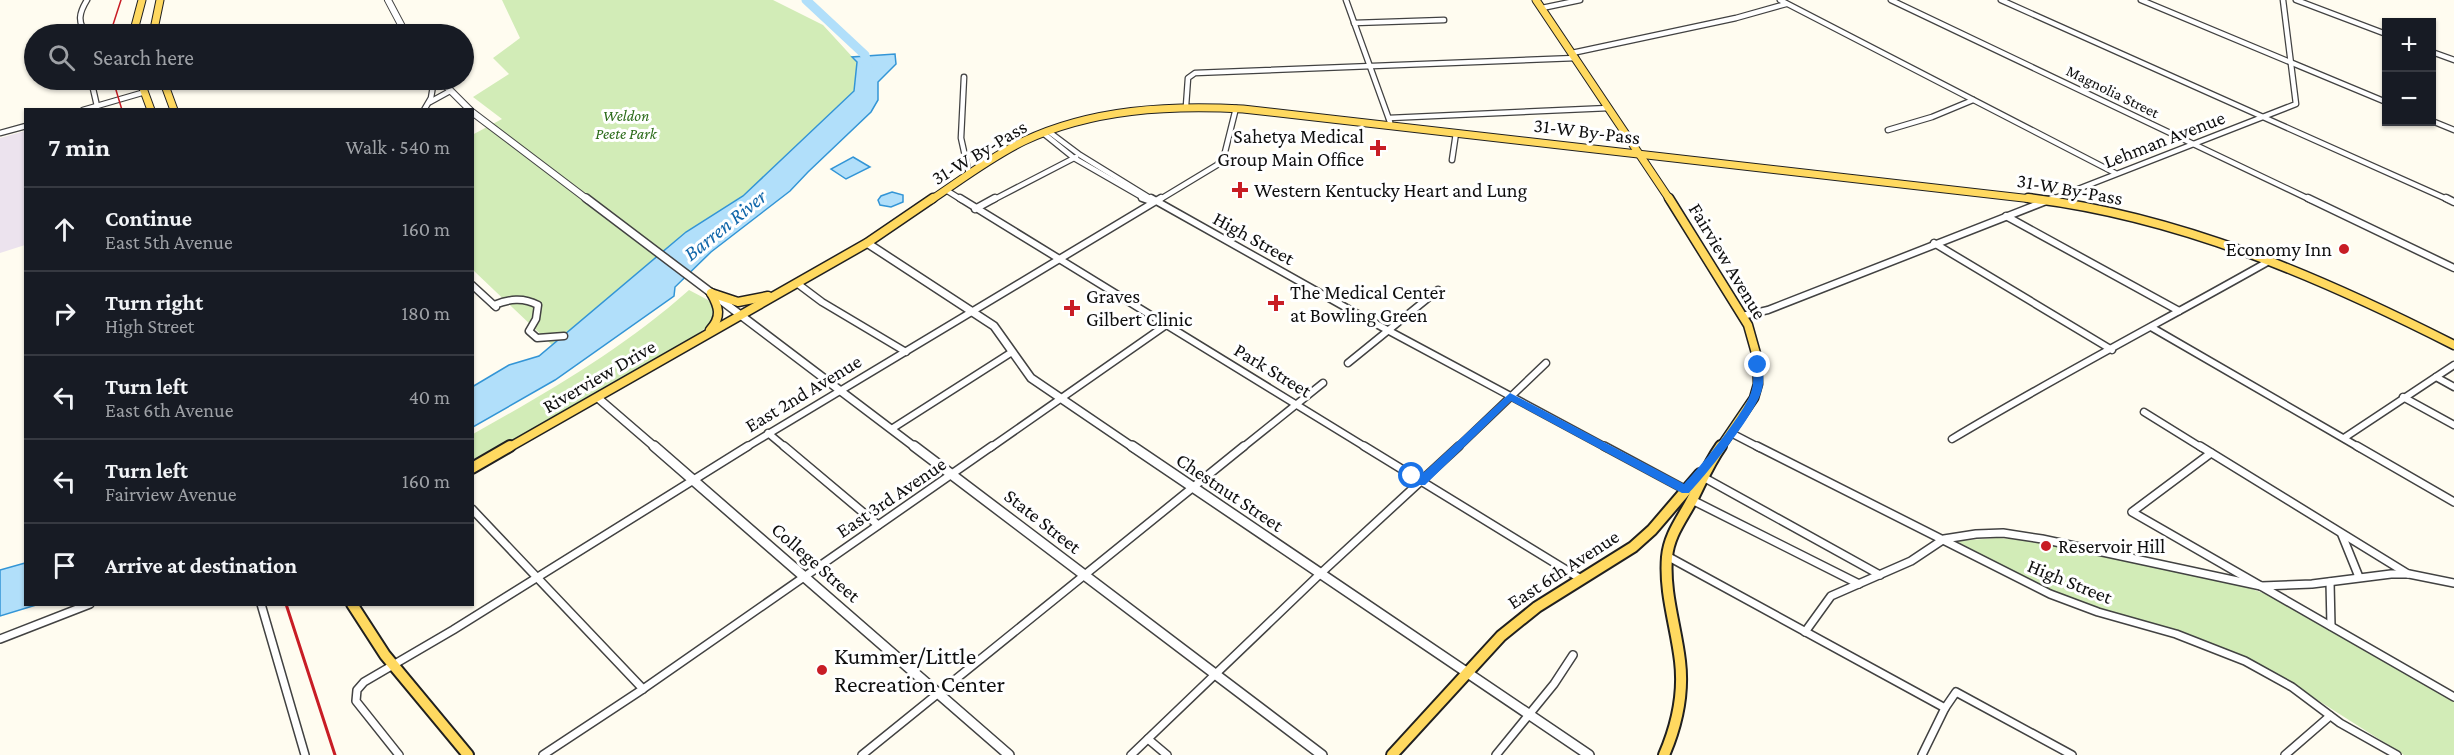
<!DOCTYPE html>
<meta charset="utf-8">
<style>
:root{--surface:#171b24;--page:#20242c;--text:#f1f3f6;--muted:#9ea1a6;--line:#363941}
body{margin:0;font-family:"Crimson Pro",serif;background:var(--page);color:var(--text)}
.controls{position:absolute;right:18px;top:18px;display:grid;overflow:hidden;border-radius:0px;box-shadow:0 2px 4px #0004}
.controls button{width:54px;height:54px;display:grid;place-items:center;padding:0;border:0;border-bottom:2px solid var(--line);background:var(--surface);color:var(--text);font:30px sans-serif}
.stop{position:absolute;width:18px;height:18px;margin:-14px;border:4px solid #1a73e8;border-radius:50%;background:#fff}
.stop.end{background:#1a73e8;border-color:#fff;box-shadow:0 2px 6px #0008}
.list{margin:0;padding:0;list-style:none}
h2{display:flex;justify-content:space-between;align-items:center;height:78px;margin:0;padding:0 24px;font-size:26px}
h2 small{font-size:20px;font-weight:400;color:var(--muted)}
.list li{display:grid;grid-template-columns:39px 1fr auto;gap:18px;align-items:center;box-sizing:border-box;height:84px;padding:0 24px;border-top:2px solid var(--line)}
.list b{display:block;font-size:22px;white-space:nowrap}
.list p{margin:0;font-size:20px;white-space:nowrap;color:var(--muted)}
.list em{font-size:20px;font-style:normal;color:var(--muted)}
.icon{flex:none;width:33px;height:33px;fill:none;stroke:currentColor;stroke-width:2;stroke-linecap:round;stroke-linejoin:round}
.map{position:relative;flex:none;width:2454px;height:755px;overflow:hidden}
.search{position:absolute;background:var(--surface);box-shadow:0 2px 4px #0004;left:24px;top:24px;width:450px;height:66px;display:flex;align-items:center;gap:15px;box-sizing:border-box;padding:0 21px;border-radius:33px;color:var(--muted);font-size:22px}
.panel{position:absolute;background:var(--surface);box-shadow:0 2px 4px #0004;left:24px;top:108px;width:450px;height:498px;border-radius:0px}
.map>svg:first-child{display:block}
.industrial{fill:#ece3ee}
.green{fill:#d2ecb7}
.water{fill:#b1dffa;stroke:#3395d6;stroke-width:1.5}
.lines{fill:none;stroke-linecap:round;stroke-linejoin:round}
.river{stroke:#b1dffa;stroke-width:9}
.minor-far2-casing{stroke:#424242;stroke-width:7}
.minor-far1-casing{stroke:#424242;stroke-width:9}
.minor-casing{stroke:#424242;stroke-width:10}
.tertiary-far2-casing{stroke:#424242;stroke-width:8}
.tertiary-far1-casing{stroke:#424242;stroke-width:10}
.tertiary-casing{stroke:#424242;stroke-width:12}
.primary-far2-casing{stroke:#202020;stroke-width:9}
.primary-far1-casing{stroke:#202020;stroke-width:11}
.primary-casing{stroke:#202020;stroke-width:14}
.minor-far2{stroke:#fff;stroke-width:4.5}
.minor-far1{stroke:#fff;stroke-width:6}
.minor{stroke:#fff;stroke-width:7}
.tertiary-far2{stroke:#fff;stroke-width:6}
.tertiary-far1{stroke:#fff;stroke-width:7}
.tertiary{stroke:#fff;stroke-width:9}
.primary-far2{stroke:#ffd960;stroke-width:7}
.primary-far1{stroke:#ffd960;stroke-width:8}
.primary{stroke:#ffd960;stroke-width:10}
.rail-far1{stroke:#c81d25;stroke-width:1.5}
.rail{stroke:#c81d25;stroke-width:3}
.route{fill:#1a73e8}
.poi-dot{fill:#c81d25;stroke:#fff;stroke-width:2}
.labels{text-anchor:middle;stroke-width:6;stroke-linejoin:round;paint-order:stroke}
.far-street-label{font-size:16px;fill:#0f0f0f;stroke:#fff}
.far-park-label{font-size:16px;font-style:italic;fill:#2b6b1a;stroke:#fff}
.street-label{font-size:20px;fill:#0f0f0f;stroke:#fff}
.poi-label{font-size:20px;fill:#0f0f0f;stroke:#fff;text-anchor:start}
.water-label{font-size:21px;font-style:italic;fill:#0f65a9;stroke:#fff}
.near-poi-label{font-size:24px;fill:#0f0f0f;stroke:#fff;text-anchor:start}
</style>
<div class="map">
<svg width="2454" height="755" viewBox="0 0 2454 755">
<rect width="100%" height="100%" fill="#fffcf0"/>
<path class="industrial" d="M25 131V245L0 253V138Z"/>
<g class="green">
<path d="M502 0H773L823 25 857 62 854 91 743 196 686 232 552 345 473 270 472 135 502 119 473 97 509 74 493 58 520 38Z"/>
<path d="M689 290 708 300 716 311 715 321 684 344 473 463V434C548 392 624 348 689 290Z"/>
<path d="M1997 538 2023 540 2065 548 2246 587 2266 594 2454 701V755H2404L2275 673 2226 650 2176 630 2081 604 2038 585 1961 545 1958 541Z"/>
</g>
<g class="water">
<path d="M895 54 896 64 878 82V100L871 112 808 172 790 191 711 252 675 287 674 296 555 380 473 427 472 387 509 365 539 356 686 232 743 196 854 91 857 62 852 57Z"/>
<path d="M853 157 870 167 846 179 831 169Z"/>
<path d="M892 192 903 195V202L891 207 880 205 878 200 881 196Z"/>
<path d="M25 563 26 604 36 605 0 616V570Z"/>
</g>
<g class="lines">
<path class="river" d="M806 0 865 55 869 72"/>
<g class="minor-far2-casing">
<g id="minor-far2">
<path d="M87 0C79 13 77 22 87 34"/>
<path d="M1346 0 1390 122"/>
<path d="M1780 0 2115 173"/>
<path d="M1891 0 2311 200"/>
<path d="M2001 0 2449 200"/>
<path d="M2141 0 2386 102"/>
<path d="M2296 0 2386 34"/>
<path d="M1542 8 1580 0"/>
<path d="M1354 23 1444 20"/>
<path d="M2432 52 2454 60"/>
<path d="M1572 53 1736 18 1786 4"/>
<path d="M964 77 961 138 969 174"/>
<path d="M91 80 97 106"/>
<path d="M430 102 450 91"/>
<path d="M1186 106 1188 78 1195 73 1576 58"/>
<path d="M83 110 145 92"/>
<path d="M424 110 431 98 434 80"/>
<path d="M1389 118 1609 108"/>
<path d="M2432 121 2454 130"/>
<path d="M1888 130 1932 117 1973 100"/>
<path d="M1048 131 1080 155 1153 200"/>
<path d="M0 133 26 126"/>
<path d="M1043 133 1074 158 1147 200"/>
<path d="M1452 160 1456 133"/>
<path d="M946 190 962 200"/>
<path d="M993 200 1076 157"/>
<path d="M1159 200 1217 165 1224 156 1236 108"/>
<path d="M2050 200 2296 104 2283 0"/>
</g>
</g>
<g class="minor-far1-casing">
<g id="minor-far1">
<path d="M960 198 1367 448"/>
<path d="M1142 198 1151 201"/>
<path d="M1151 198 1352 311 1607 448"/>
<path d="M2308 198 2454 268"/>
<path d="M2446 198 2454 202"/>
<path d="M975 209 995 198"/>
<path d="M2006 216 2179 311"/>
<path d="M1934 243 2112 350"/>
<path d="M798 284 822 302 906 352"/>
<path d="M472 285 496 307"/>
<path d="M494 305C509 299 523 297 538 305L536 319 529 331 537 338 564 336"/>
<path d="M1742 316 1768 310 2054 198"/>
<path d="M2151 327 2360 448"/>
<path d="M1348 363 1438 290"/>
<path d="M2436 377 2454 387"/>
<path d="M2403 397 2454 425"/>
<path d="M2144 412 2202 448"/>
<path d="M893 428 1012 352"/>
<path d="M768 433 786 448"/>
<path d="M1731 433 1760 448"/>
<path d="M2344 438 2454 365"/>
<path d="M1952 439C2057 376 2165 320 2271 260"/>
<path d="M745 448 1161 198"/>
<path d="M990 448 1166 325"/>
<path d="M1242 448 1323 383"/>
<path d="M1457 448 1546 363"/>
</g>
</g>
<g class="minor-casing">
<g id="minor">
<path d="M784 446 878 525"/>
<path d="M1364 446 1581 579"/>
<path d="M1604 446 1686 490"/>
<path d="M1757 446 2050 594 2098 612 2176 634 2245 661 2292 687 2340 723 2397 755"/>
<path d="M2200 446 2408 574"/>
<path d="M2357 446 2454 502"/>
<path d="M2211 453 2132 512 2454 697"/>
<path d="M1703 477 1880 575"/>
<path d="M1692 500 1859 584"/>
<path d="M472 509 643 689"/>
<path d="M2342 535 2359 577"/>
<path d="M1667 556 1945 708"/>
<path d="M2330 582 2331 626"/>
<path d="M261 604 305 755"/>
<path d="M1805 632 1831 596 1911 561 1944 539 1976 534 2003 533 2042 539 2261 586 2312 584 2391 574H2409L2454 583"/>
<path d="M0 639 90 604"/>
<path d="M1148 739 1167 755"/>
<path d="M399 755 356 701 357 690 364 682 453 630 748 446"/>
<path d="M543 755 643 689 992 446"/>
<path d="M862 755 1244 446"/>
<path d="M1131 755 1320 574 1459 446"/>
<path d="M1496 755 1554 684 1573 655"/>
<path d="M1922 755 1945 708 1956 692 2072 755"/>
<path d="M2285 755 2330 716"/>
</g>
</g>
<g class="tertiary-far2-casing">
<g id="tertiary-far2">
<path d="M388 0 406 34"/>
<path d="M440 80 470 110"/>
<path d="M472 112 588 200"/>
</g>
</g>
<g class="tertiary-far1-casing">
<g id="tertiary-far1">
<path d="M586 198 916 448"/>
<path d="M867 243 994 326 1031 378 1134 448"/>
<path d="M598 398 656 448"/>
</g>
</g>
<g class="tertiary-casing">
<g id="tertiary">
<path d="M654 446 1009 755"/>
<path d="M914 446 1322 755"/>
<path d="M1132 446 1589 755"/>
</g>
</g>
<g class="primary-far2-casing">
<g id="primary-far2">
<path d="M1536 0 1670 200"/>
<path d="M133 34 142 0"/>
<path d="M153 34 160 0"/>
<path d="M140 80 151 110"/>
<path d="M163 80 174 110"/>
<path d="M931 200C961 180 991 157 1024 141 1092 109 1169 105 1243 109L2041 200"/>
</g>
</g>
<g class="primary-far1-casing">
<g id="primary-far1">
<path d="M1669 198 1748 325 1757 357 1758 384 1754 398 1720 448"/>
<path d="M2028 198C2179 216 2320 277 2454 345"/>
<path d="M711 293 738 302 768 296"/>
<path d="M710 330C722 317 719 307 711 293"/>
<path d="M508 448 867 243 933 198"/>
</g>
</g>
<g class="primary-casing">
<g id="primary">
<path d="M472 468 510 446"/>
<path d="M352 604 385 655 468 755"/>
<path d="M1392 755 1501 636 1537 607 1633 547 1652 530 1700 474"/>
<path d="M1664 755C1677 725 1684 694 1680 661 1676 626 1664 593 1667 557 1669 534 1683 518 1693 498 1702 480 1709 463 1721 446"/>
</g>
</g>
<use href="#minor-far2" class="minor-far2"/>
<use href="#minor-far1" class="minor-far1"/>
<use href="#minor" class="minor"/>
<use href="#tertiary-far2" class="tertiary-far2"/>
<use href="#tertiary-far1" class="tertiary-far1"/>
<use href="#tertiary" class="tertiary"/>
<use href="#primary-far2" class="primary-far2"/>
<use href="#primary-far1" class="primary-far1"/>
<use href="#primary" class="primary"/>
<g class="rail-far1">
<path d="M110 34 121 0"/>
<path d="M113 80 122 110"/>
</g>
<path class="rail" d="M286 604 335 755"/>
</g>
<path class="route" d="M1758 362 1763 365C1763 373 1764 382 1762 389 1757 412 1707 474 1689 493H1682L1511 401 1425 485H1417L1407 476 1412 472 1420 476 1510 393 1684 484C1700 467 1748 410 1752 389 1754 382 1753 373 1753 365Z"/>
<g class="poi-dot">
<path d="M1375 139h6v6h6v6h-6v6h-6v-6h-6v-6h6z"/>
<path d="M1237 181h6v6h6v6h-6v6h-6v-6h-6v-6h6z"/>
<circle cx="2344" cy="249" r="6"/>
<path d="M1273 294h6v6h6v6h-6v6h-6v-6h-6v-6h6z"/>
<path d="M1069 299h6v6h6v6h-6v6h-6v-6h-6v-6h6z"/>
<circle cx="2046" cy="546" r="6"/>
<circle cx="822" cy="670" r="6"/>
</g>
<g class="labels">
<g class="far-street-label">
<text transform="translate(2113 91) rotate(26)" y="6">Magnolia Street</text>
</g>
<g class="far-park-label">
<text x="626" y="121">Weldon<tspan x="626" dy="18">Peete Park</tspan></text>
</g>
<g class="street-label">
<text transform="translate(1587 131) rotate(7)" y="7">31-W By-Pass</text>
<text transform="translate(2164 139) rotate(-21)" y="7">Lehman Avenue</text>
<text transform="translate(979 152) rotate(-31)" y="7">31-W By-Pass</text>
<text transform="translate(2070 189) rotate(10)" y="7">31-W By-Pass</text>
<text transform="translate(1254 238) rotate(29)" y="7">High Street</text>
<text transform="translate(1728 261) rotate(59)" y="7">Fairview Avenue</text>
<text transform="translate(1273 370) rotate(31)" y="7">Park Street</text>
<text transform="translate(599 376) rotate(-30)" y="7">Riverview Drive</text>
<text transform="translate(803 393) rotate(-31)" y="7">East 2nd Avenue</text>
<text transform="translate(1230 492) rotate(34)" y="7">Chestnut Street</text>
<text transform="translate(891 497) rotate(-34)" y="7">East 3rd Avenue</text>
<text transform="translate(1043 521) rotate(38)" y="7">State Street</text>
<text transform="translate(816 562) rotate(41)" y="7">College Street</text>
<text transform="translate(1563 569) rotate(-33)" y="7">East 6th Avenue</text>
<text transform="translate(2070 581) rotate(22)" y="7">High Street</text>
</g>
<g class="poi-label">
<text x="1364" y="143" text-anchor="end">Sahetya Medical<tspan x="1364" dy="23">Group Main Office</tspan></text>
<text x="1254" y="197">Western Kentucky Heart and Lung</text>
<text x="2332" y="256" text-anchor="end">Economy Inn</text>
<text x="1290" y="299">The Medical Center<tspan x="1290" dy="23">at Bowling Green</tspan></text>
<text x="1086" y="303">Graves<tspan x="1086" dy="23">Gilbert Clinic</tspan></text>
<text x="2058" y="553">Reservoir Hill</text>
</g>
<g class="water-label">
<text transform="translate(725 225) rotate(-39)" y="7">Barren River</text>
</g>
<g class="near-poi-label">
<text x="834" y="664">Kummer/Little<tspan x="834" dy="28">Recreation Center</tspan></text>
</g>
</g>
</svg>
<div class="controls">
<button>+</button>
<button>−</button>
</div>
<div class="stop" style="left:1412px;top:476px"></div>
<div class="stop end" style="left:1758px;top:365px"></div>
<div class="search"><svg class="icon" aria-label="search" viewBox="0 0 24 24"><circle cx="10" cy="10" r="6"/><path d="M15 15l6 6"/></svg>Search here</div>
<section class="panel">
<h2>7 min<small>Walk · 540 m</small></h2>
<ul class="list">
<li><svg class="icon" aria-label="ahead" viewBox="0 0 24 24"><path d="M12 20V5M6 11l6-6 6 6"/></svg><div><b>Continue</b><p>East 5th Avenue</p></div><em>160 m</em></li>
<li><svg class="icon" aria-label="right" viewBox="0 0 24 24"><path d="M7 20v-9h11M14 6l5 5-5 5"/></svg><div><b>Turn right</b><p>High Street</p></div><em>180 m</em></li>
<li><svg class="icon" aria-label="left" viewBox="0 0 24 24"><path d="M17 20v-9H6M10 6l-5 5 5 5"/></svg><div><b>Turn left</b><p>East 6th Avenue</p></div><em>40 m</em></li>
<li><svg class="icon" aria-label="left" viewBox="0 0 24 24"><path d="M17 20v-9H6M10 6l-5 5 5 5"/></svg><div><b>Turn left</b><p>Fairview Avenue</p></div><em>160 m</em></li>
<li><svg class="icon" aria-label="arrive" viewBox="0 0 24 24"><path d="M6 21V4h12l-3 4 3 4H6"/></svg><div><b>Arrive at destination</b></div></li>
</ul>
</section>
</div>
